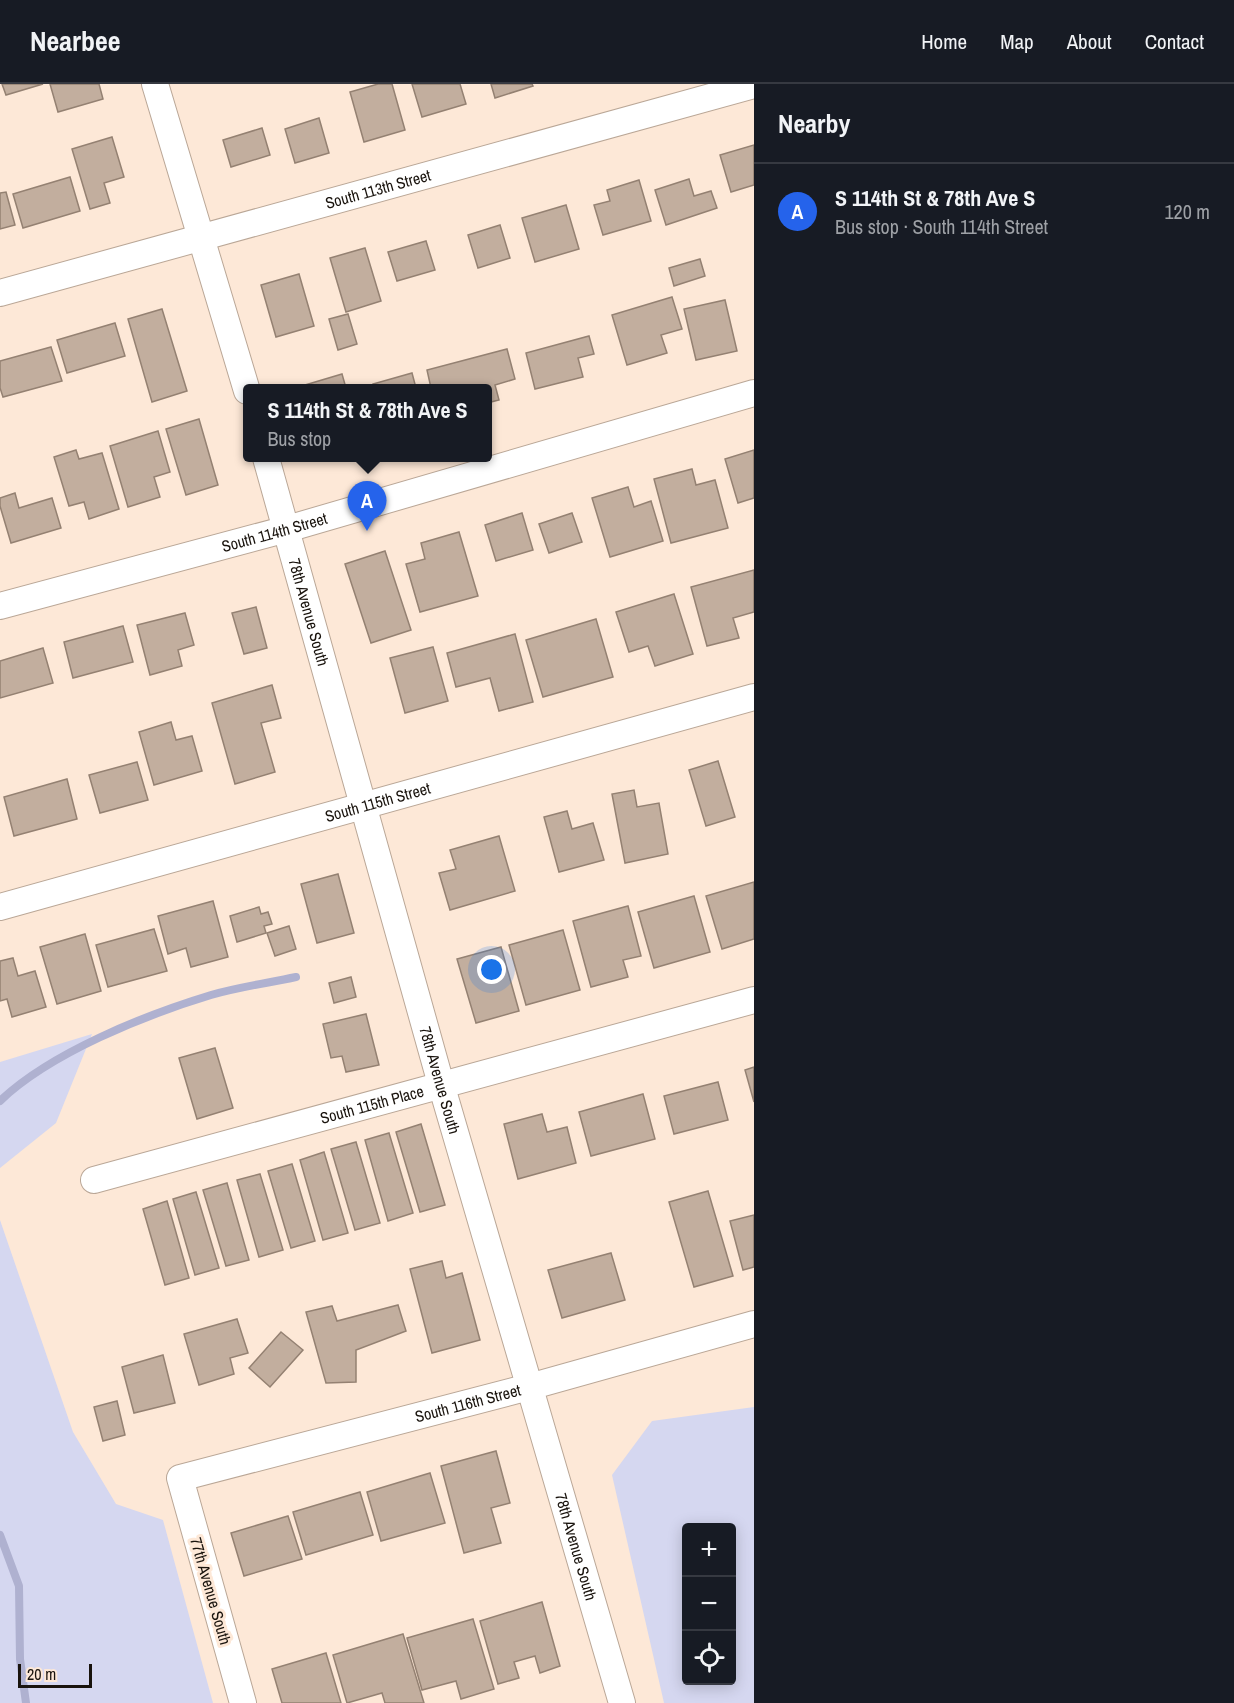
<!DOCTYPE html>
<meta charset="utf-8">
<style>
:root{--surface:#171b24;--page:#242831;--text:#f1f3f6;--muted:#9ea1a6;--line:#363941;--accent:#2563eb}
body{margin:0;font-family:"Archivo Narrow",sans-serif;background:var(--page);color:var(--text)}
.controls{position:absolute;right:18px;bottom:18px;display:grid;overflow:hidden;border-radius:6px;box-shadow:0 3px 15px #0003}
.controls button{width:54px;height:54px;display:grid;place-items:center;padding:0;border:0;border-bottom:2px solid var(--line);background:var(--surface);color:var(--text);font:30px sans-serif}
.scale{position:absolute;left:18px;bottom:15px;width:74px;box-sizing:border-box;padding-left:6px;border:3px solid #19130d;border-top:0;font-size:16px;line-height:21px;white-space:nowrap;color:#19130d;-webkit-text-stroke:4px #fde8d7;paint-order:stroke}
.you{position:absolute;left:492px;top:886px;width:21px;height:21px;margin:-15px;border:4px solid #fff;border-radius:50%;background:#1a73e8;box-shadow:0 0 0 9px #1a73e833}
.badge{display:grid;place-items:center;width:39px;height:39px;border-radius:50%;background:var(--accent);color:#fff;font-size:20px;font-weight:700}
.pin{position:absolute;translate:-50% -50px;filter:drop-shadow(0 2px 3px #0008)}
.pin::after{content:'';position:absolute;top:32px;width:21px;height:18px;background:inherit;clip-path:polygon(0 0,100% 0,50% 100%)}
.popup{position:absolute;left:243px;top:300px;width:249px;height:78px;box-sizing:border-box;display:grid;place-content:center;border-radius:6px;background:var(--surface);filter:drop-shadow(0 2px 4px #0005);font-size:20px;white-space:nowrap;color:var(--muted)}
.popup b{font-size:22px;color:var(--text)}
.popup::after{content:'';position:absolute;left:50%;top:100%;margin-left:-12px;border:12px solid transparent;border-top-color:var(--surface)}
.list{margin:0;padding:0;list-style:none}
h2{display:flex;justify-content:space-between;align-items:center;height:78px;margin:0;padding:0 24px;font-size:26px}
h2 small{font-size:20px;font-weight:400;color:var(--muted)}
.list li{display:grid;grid-template-columns:39px 1fr auto;gap:18px;align-items:center;box-sizing:border-box;height:96px;padding:0 24px;border-top:2px solid var(--line)}
.list b{display:block;font-size:22px;white-space:nowrap}
.list p{margin:0;font-size:20px;white-space:nowrap;color:var(--muted)}
.list em{font-size:20px;font-style:normal;color:var(--muted)}
.icon{flex:none;width:33px;height:33px;fill:none;stroke:currentColor;stroke-width:2;stroke-linecap:round;stroke-linejoin:round}
.map{position:relative;flex:none;width:754px;height:1619px;overflow:hidden}
header{display:flex;align-items:center;gap:36px;box-sizing:border-box;height:84px;padding:0 30px;background:var(--surface);border-bottom:2px solid var(--line)}
header strong{font-size:28px}
nav{display:flex;gap:33px;margin-inline-start:auto;font-size:21px}
main{display:flex}
aside{flex:1;background:var(--surface)}
.map>svg:first-child{display:block}
.green{fill:#d5d7f0;fill-rule:evenodd}
.lines{fill:none;stroke-linecap:round;stroke-linejoin:round}
.stream{stroke:#afb1d0;stroke-width:8}
.building{fill:#c2ae9e;stroke:#948172;stroke-width:1.5}
.minor-casing{stroke:#baa797;stroke-width:28}
.minor{stroke:#fff;stroke-width:26}
.labels{text-anchor:middle;stroke-width:6;stroke-linejoin:round;paint-order:stroke}
.street-label{font-size:16px;fill:#19130d;stroke:#fde8d7}
</style>
<header>
<strong>Nearbee</strong>
<nav><a>Home</a><a>Map</a><a>About</a><a>Contact</a></nav>
</header>
<main>
<div class="map">
<svg width="754" height="1619" viewBox="0 0 754 1619">
<rect width="100%" height="100%" fill="#fde8d7"/>
<g class="green">
<path d="M92 950 56 1039 0 1084V978Z"/>
<path d="M0 1136 73 1348 116 1420 163 1436 213 1619H0Z"/>
<path d="M754 1323V1619H664L612 1391 652 1337ZM686 1444H732V1596H686Z"/>
</g>
<g class="lines">
<g class="stream">
<path d="M0 1017C50 969 145 931 211 911 239 903 268 899 296 893"/>
<path d="M0 1451 19 1502 20 1575 26 1619"/>
</g>
</g>
<g class="building">
<path d="M2 0H43L6 11Z"/>
<path d="M50 0H99L103 15 58 28Z"/>
<path d="M378 0H392L405 46 364 58 350 8Z"/>
<path d="M412 0H460L466 20 422 33Z"/>
<path d="M491 0H532L533 2 495 14Z"/>
<path d="M319 34 329 69 295 79 285 45Z"/>
<path d="M262 44 270 71 231 83 223 56Z"/>
<path d="M112 53 124 93 104 99 110 119 90 125 72 65Z"/>
<path d="M754 61V101L731 108 720 71Z"/>
<path d="M70 93 80 127 23 144 13 110Z"/>
<path d="M689 95 694 112 711 107 717 124 666 141 655 106Z"/>
<path d="M639 96 651 137 603 151 594 121 610 117 607 106Z"/>
<path d="M6 108 15 141 0 145V109Z"/>
<path d="M566 121 579 165 535 178 522 134Z"/>
<path d="M500 141 510 174 478 184 468 151Z"/>
<path d="M426 157 435 186 397 197 388 168Z"/>
<path d="M365 164 381 217 346 228 330 174Z"/>
<path d="M700 175 705 192 674 202 669 184Z"/>
<path d="M299 190 314 242 276 253 261 201Z"/>
<path d="M672 213 682 245 661 251 667 269 627 281 612 231Z"/>
<path d="M725 216 737 267 696 276 684 225Z"/>
<path d="M162 225 187 307 152 318 128 235Z"/>
<path d="M348 230 357 260 338 266 329 235Z"/>
<path d="M115 239 125 272 67 289 57 256Z"/>
<path d="M589 252 594 270 578 274 583 293 535 305 526 269Z"/>
<path d="M51 263 62 297 3 313 0 304V277Z"/>
<path d="M507 265 515 295 495 301 499 316 487 319V304H431L427 286Z"/>
<path d="M412 289 416 304H374L373 300Z"/>
<path d="M342 290 346 304H295Z"/>
<path d="M199 335 218 401 186 411 166 345Z"/>
<path d="M158 347 170 388 154 393 160 413 128 423 110 362Z"/>
<path d="M76 366 79 375 102 369 119 425 89 435 84 418 69 422 54 373Z"/>
<path d="M754 366V414L738 419 725 375Z"/>
<path d="M692 385 696 401 715 396 728 444 671 459 654 395Z"/>
<path d="M628 403 634 423 651 417 663 457 610 473 592 414Z"/>
<path d="M15 409 19 424 52 414 61 444 11 459 0 422V414Z"/>
<path d="M522 429 533 466 496 477 485 441Z"/>
<path d="M572 429 582 458 549 469 539 440Z"/>
<path d="M459 448 478 512 420 528 406 480 425 475 421 459Z"/>
<path d="M385 467 411 546 371 559 345 480Z"/>
<path d="M754 486V528L733 534 739 554 707 562 691 503Z"/>
<path d="M674 510 693 570 655 582 648 562 629 568 616 528Z"/>
<path d="M256 523 267 564 244 570 232 529Z"/>
<path d="M185 529 194 561 178 566 182 582 150 591 137 541Z"/>
<path d="M596 535 613 593 543 613 526 556Z"/>
<path d="M123 542 133 578 73 594 64 558Z"/>
<path d="M515 550 533 618 499 627 490 594 456 603 447 569Z"/>
<path d="M433 563 448 617 405 629 390 574Z"/>
<path d="M43 564 53 599 0 614V577Z"/>
<path d="M272 601 281 634 261 639 275 688 235 700 212 619Z"/>
<path d="M171 638 176 656 192 652 202 687 154 701 139 648Z"/>
<path d="M718 677 735 733 706 742 689 686Z"/>
<path d="M137 678 148 716 100 729 89 691Z"/>
<path d="M67 695 77 735 14 752 4 713Z"/>
<path d="M634 706 637 723 659 719 668 770 625 779 612 710Z"/>
<path d="M567 727 572 745 593 739 604 776 559 788 544 733Z"/>
<path d="M499 752 515 807 450 826 439 789 456 785 450 766Z"/>
<path d="M338 790 354 849 317 859 301 800Z"/>
<path d="M754 798V855L722 865 706 812Z"/>
<path d="M694 812 710 868 654 884 638 828Z"/>
<path d="M213 817 228 873 191 883 186 864 168 870 158 832Z"/>
<path d="M628 822 641 872 623 876 628 893 591 903 573 837Z"/>
<path d="M259 823 261 830 268 828 272 840 264 842 266 849 237 858 230 832Z"/>
<path d="M289 842 296 865 275 872 267 849Z"/>
<path d="M154 845 167 887 108 903 96 861Z"/>
<path d="M563 846 580 906 526 921 509 861Z"/>
<path d="M85 850 101 907 57 920 40 863Z"/>
<path d="M501 863 519 927 476 939 457 875Z"/>
<path d="M13 874 18 892 35 887 46 923 12 933 7 915 0 917V877Z"/>
<path d="M351 893 356 913 334 919 329 899Z"/>
<path d="M366 930 379 981 346 988 342 972 331 974 323 940Z"/>
<path d="M215 964 233 1024 197 1035 179 974Z"/>
<path d="M754 983V1018L745 986Z"/>
<path d="M718 998 728 1036 674 1050 664 1012Z"/>
<path d="M643 1010 655 1055 591 1072 579 1028Z"/>
<path d="M542 1030 547 1048 567 1043 576 1079 518 1095 504 1040Z"/>
<path d="M421 1040 445 1121 420 1128 396 1048Z"/>
<path d="M389 1049 413 1129 388 1137 365 1056Z"/>
<path d="M356 1058 380 1139 355 1146 331 1065Z"/>
<path d="M324 1068 348 1149 323 1156 300 1076Z"/>
<path d="M292 1080 315 1157 291 1164 268 1087Z"/>
<path d="M260 1090 283 1166 259 1173 237 1096Z"/>
<path d="M227 1099 249 1176 226 1182 203 1106Z"/>
<path d="M708 1107 733 1192 694 1203 669 1118Z"/>
<path d="M196 1108 219 1184 195 1191 173 1115Z"/>
<path d="M167 1117 189 1194 165 1201 143 1125Z"/>
<path d="M754 1131V1183L743 1186 730 1137Z"/>
<path d="M611 1169 625 1216 562 1234 548 1186Z"/>
<path d="M442 1177 446 1194 462 1189 480 1256 432 1269 410 1185Z"/>
<path d="M398 1221 406 1247 356 1266V1298L326 1299 306 1228 332 1222 337 1237Z"/>
<path d="M237 1235 248 1269 230 1274 234 1290 199 1301 184 1250Z"/>
<path d="M281 1248 303 1266 270 1303 249 1284Z"/>
<path d="M163 1271 175 1319 134 1329 122 1283Z"/>
<path d="M117 1317 125 1351 103 1357 94 1323Z"/>
<path d="M496 1367 510 1419 491 1424 501 1459 464 1469 441 1382Z"/>
<path d="M430 1389 445 1439 381 1457 367 1408Z"/>
<path d="M360 1408 373 1451 306 1471 293 1428Z"/>
<path d="M288 1432 302 1475 244 1492 231 1449Z"/>
<path d="M542 1518 560 1582 540 1589 535 1572 514 1578 519 1594 498 1600 480 1537Z"/>
<path d="M473 1535 494 1605 461 1615 456 1597 422 1606 407 1554Z"/>
<path d="M403 1550 424 1619H385L382 1609 347 1619 333 1571Z"/>
<path d="M326 1569 341 1619H282L272 1585Z"/>
</g>
<g class="lines">
<g class="minor-casing">
<g id="minor">
<path d="M155 0 247 307"/>
<path id="s1" d="M0 209 754 1"/>
<path id="s2" d="M266 374 441 1000 622 1619"/>
<path id="s3" d="M0 522 287 445 754 309"/>
<path id="s4" d="M0 823 754 613"/>
<path id="s5" d="M94 1096 754 916"/>
<path id="s6" d="M243 1619 180 1394 529 1303 754 1240"/>
</g>
</g>
<use href="#minor" class="minor"/>
</g>
<g class="labels">
<g class="street-label">
<text dy="6" stroke="none"><textPath href="#s1" startOffset="392">South 113th Street</textPath></text>
<text dy="6" stroke="none"><textPath href="#s3" startOffset="284">South 114th Street</textPath></text>
<text dy="6" stroke="none"><textPath href="#s2" startOffset="160">78th Avenue South</textPath></text>
<text dy="6" stroke="none"><textPath href="#s4" startOffset="392">South 115th Street</textPath></text>
<text dy="6" stroke="none"><textPath href="#s2" startOffset="646">78th Avenue South</textPath></text>
<text dy="6" stroke="none"><textPath href="#s5" startOffset="288">South 115th Place</textPath></text>
<text dy="6" stroke="none"><textPath href="#s6" startOffset="531">South 116th Street</textPath></text>
<text dy="6" stroke="none"><textPath href="#s2" startOffset="1132">78th Avenue South</textPath></text>
<text transform="translate(211 1507) rotate(74)" y="6">77th Avenue South</text>
</g>
</g>
</svg>
<div class="controls">
<button>+</button>
<button>−</button>
<button><svg class="icon" aria-label="locate" viewBox="0 0 24 24"><circle cx="12" cy="12" r="6"/><path d="M12 2v4M12 18v4M2 12h4M18 12h4"/></svg></button>
</div>
<div class="scale">20 m</div>
<div class="you"></div>
<div class="pin badge" style="left:367px;top:447px">A</div>
<div class="popup"><b>S 114th St &amp; 78th Ave S</b>Bus stop</div>
</div>
<aside>
<h2>Nearby<small></small></h2>
<ul class="list">
<li><span class="badge">A</span><div><b>S 114th St &amp; 78th Ave S</b><p>Bus stop · South 114th Street</p></div><em>120 m</em></li>
</ul>
</aside>
</main>
